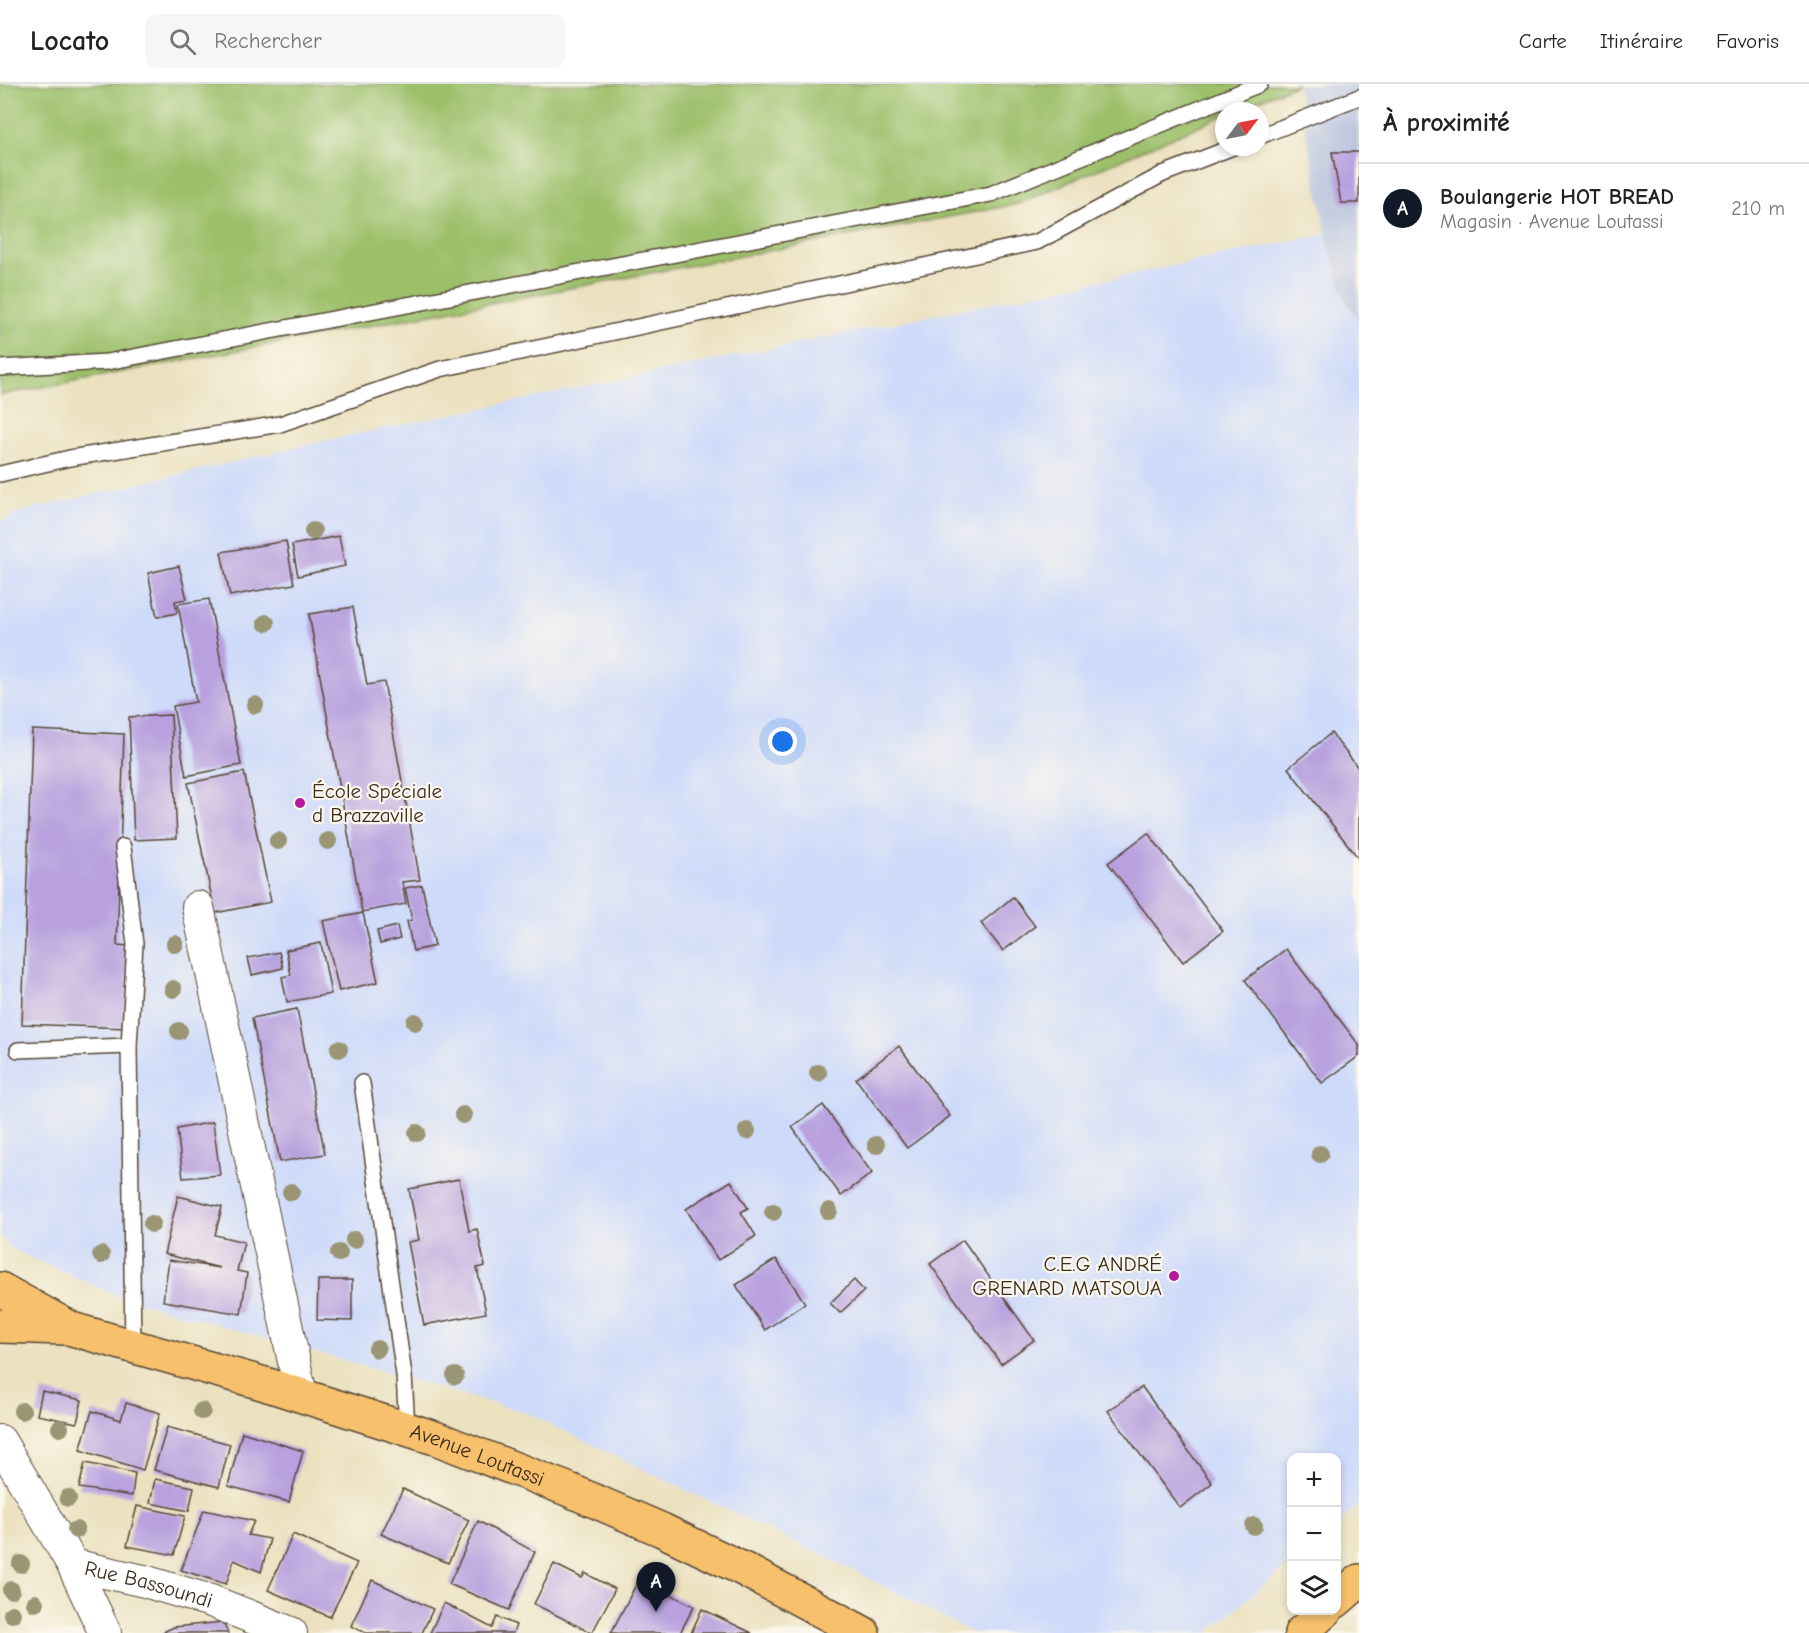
<!DOCTYPE html>
<html lang="fr">
<meta charset="utf-8">
<style>
:root{--surface:#fff;--page:#f6f6f6;--text:#222;--muted:#767676;--line:#e0e0e0;--accent:#111827}
body{margin:0;font-family:"Comic Neue",sans-serif;background:var(--page);color:var(--text)}
.controls{position:absolute;right:18px;bottom:18px;display:grid;overflow:hidden;border-radius:12px;box-shadow:0 3px 9px #0003}
.controls button{width:54px;height:54px;display:grid;place-items:center;padding:0;border:0;border-bottom:2px solid var(--line);background:var(--surface);color:var(--text);font:30px sans-serif}
.compass{position:absolute;left:1215px;top:18px;width:54px;height:54px;border-radius:50%;background:var(--surface);box-shadow:0 3px 9px #0003;rotate:58deg}
.you{position:absolute;left:783px;top:658px;width:21px;height:21px;margin:-15px;border:4px solid #fff;border-radius:50%;background:#1a73e8;box-shadow:0 0 0 9px #1a73e833}
.badge{display:grid;place-items:center;width:39px;height:39px;border-radius:50%;background:var(--accent);color:#fff;font-size:20px;font-weight:700}
.pin{position:absolute;translate:-50% -50px;filter:drop-shadow(0 2px 3px #0008)}
.pin::after{content:'';position:absolute;top:32px;width:21px;height:18px;background:inherit;clip-path:polygon(0 0,100% 0,50% 100%)}
.list{margin:0;padding:0;list-style:none}
h2{display:flex;justify-content:space-between;align-items:center;height:78px;margin:0;padding:0 24px;font-size:26px}
h2 small{font-size:20px;font-weight:400;color:var(--muted)}
.list li{display:grid;grid-template-columns:39px 1fr auto;gap:18px;align-items:center;box-sizing:border-box;height:90px;padding:0 24px;border-top:2px solid var(--line)}
.list b{display:block;font-size:22px;white-space:nowrap}
.list p{margin:0;font-size:20px;white-space:nowrap;color:var(--muted)}
.list em{font-size:20px;font-style:normal;color:var(--muted)}
.icon{flex:none;width:33px;height:33px;fill:none;stroke:currentColor;stroke-width:2;stroke-linecap:round;stroke-linejoin:round}
.map{position:relative;flex:none;width:1359px;height:1549px;overflow:hidden}
header{display:flex;align-items:center;gap:36px;box-sizing:border-box;height:84px;padding:0 30px;background:var(--surface);border-bottom:2px solid var(--line)}
header strong{font-size:28px}
nav{display:flex;gap:33px;margin-inline-start:auto;font-size:21px}
.search{width:420px;height:54px;background:var(--page);display:flex;align-items:center;gap:15px;box-sizing:border-box;padding:0 21px;border-radius:12px;color:var(--muted);font-size:22px}
main{display:flex}
aside{flex:1;background:var(--surface)}
.map>svg:first-child{display:block}
.built{fill:#cedafa}
.industrial{fill:#b9c4de}
.green{fill:#9cc06a;stroke:#6c7544;stroke-width:1.5}
.building{fill:#b8a1de}
.lines{fill:none;stroke-linecap:round;stroke-linejoin:round}
.service-casing{stroke:#554536;stroke-width:18}
.minor-casing{stroke:#554536;stroke-width:34}
.primary-casing{stroke:#554536;stroke-width:36}
.service{stroke:#fff;stroke-width:15}
.minor{stroke:#fff;stroke-width:32}
.primary{stroke:#f7c06c;stroke-width:33}
.tree{fill:#9a9573}
.poi-dot{fill:#b5179e;stroke:#fbf7ec;stroke-width:2}
.labels{text-anchor:middle;stroke-width:4.5;stroke-linejoin:round;paint-order:stroke}
.poi-label{font-size:21px;fill:#3b2a1e;stroke:#fbf7ec;text-anchor:start}
.street-label{font-size:21px;fill:#3b2a1e;stroke:#fbf7ec}
</style>
<header>
<strong>Locato</strong>
<div class="search"><svg class="icon" aria-label="search" viewBox="0 0 24 24"><circle cx="10" cy="10" r="6"/><path d="M15 15l6 6"/></svg>Rechercher</div>
<nav><a>Carte</a><a>Itinéraire</a><a>Favoris</a></nav>
</header>
<main>
<div class="map">
<svg width="1359" height="1549" viewBox="0 0 1359 1549">
<rect width="100%" height="100%" fill="#fbf7ec"/>
<filter id="ink" filterUnits="userSpaceOnUse"><feTurbulence type="fractalNoise" baseFrequency=".0167" numOctaves="2"/><feDisplacementMap in="SourceGraphic" scale="12" xChannelSelector="R" yChannelSelector="G"/><feConvolveMatrix kernelMatrix="1 2 1 2 8 2 1 2 1" color-interpolation-filters="sRGB"/></filter>
<filter id="wash" filterUnits="userSpaceOnUse"><feTurbulence type="fractalNoise" baseFrequency=".008" numOctaves="4" result="noise"/><feDisplacementMap in="SourceGraphic" scale="24" xChannelSelector="R" yChannelSelector="G"/><feGaussianBlur stdDeviation="1.35" result="paint"/><feColorMatrix in="noise" values="0 0 0 0 0 0 0 0 0 0 0 0 0 0 0 0 0 1.4 0 .05"/><feComposite in="paint" operator="in"/></filter>
<g filter="url(#wash)">
<rect width="100%" height="100%" fill="#ebe1bf"/>
<path class="built" d="M1326 150 1344 214 1359 236V1421L1337 1440 1336 1374H1292L1291 1478 1207 1549H972L854 1487 527 1329 118 1212 11 1165 0 1151V438L19 428 309 360Z"/>
<path class="industrial" d="M1297 0H1359V236L1344 214 1326 150Z"/>
<path class="green" d="M0 0H1297L1234 27H1224V31L1018 120 0 311Z"/>
<g id="blocks">
<g class="building">
<path d="M1332 68H1359V119H1341Z"/>
<path d="M339 452 345 482 298 492 292 461Z"/>
<path d="M286 457 294 500 230 512 221 468Z"/>
<path d="M179 482 187 515 175 517 177 529 157 533 148 489Z"/>
<path d="M209 515 241 681 186 692 173 622 196 618 178 520Z"/>
<path d="M353 523 367 601 384 598 420 796 402 798 406 820 362 828 309 530Z"/>
<path d="M171 631 177 754 134 756 129 633Z"/>
<path d="M32 646 124 650 117 861 129 862 126 944 22 940Z"/>
<path d="M1331 649 1359 685V775L1288 684Z"/>
<path d="M244 688 271 818 215 829 188 699Z"/>
<path d="M1148 749 1223 847 1183 878 1108 779Z"/>
<path d="M422 801 435 862 413 867 407 837 412 836 405 804Z"/>
<path d="M1013 813 1035 842 1003 867 981 839Z"/>
<path d="M363 829 378 898 339 907 323 837Z"/>
<path d="M397 842 400 855 380 860 377 847Z"/>
<path d="M321 859 331 910 287 918 282 893 291 891 286 866Z"/>
<path d="M1286 865 1359 961V972L1322 999 1245 896Z"/>
<path d="M279 868 283 884 252 891 248 874Z"/>
<path d="M297 925 325 1070 280 1078 252 934Z"/>
<path d="M899 962 950 1032 907 1064 856 995Z"/>
<path d="M823 1021 872 1089 841 1112 792 1043Z"/>
<path d="M213 1038 220 1091 183 1094 177 1045Z"/>
<path d="M459 1095 469 1147 477 1145 485 1182 477 1184 486 1229 424 1241 408 1158 419 1156 409 1105Z"/>
<path d="M731 1097 748 1124 741 1128 756 1152 718 1176 686 1125Z"/>
<path d="M178 1112 222 1123 215 1151 244 1158 237 1187 247 1189 241 1230 163 1217 169 1176 220 1184 164 1170Z"/>
<path d="M963 1156 1034 1256 1001 1280 930 1180Z"/>
<path d="M776 1175 805 1219 765 1246 736 1201Z"/>
<path d="M318 1196H352V1237L317 1236Z"/>
<path d="M854 1196 864 1207 840 1229 830 1219Z"/>
<path d="M1142 1303 1212 1399 1180 1424 1108 1327Z"/>
<path d="M42 1307 82 1316 77 1339 37 1331Z"/>
<path d="M126 1319 160 1329 143 1386 80 1366 92 1327 121 1336Z"/>
<path d="M167 1343 230 1360 219 1403 154 1386Z"/>
<path d="M242 1348 303 1367 289 1418 228 1402Z"/>
<path d="M85 1379 135 1389 132 1412 79 1404Z"/>
<path d="M155 1395 194 1403 189 1427 150 1419Z"/>
<path d="M403 1405 469 1436 448 1479 381 1450Z"/>
<path d="M137 1422 185 1432 174 1471 127 1462Z"/>
<path d="M204 1426 254 1437 248 1451 270 1455 261 1488 234 1476 226 1500 181 1486Z"/>
<path d="M478 1437 535 1468 509 1526 449 1500Z"/>
<path d="M293 1450 357 1479 330 1533 268 1506Z"/>
<path d="M554 1480 582 1494 585 1489 615 1505 592 1549 534 1520Z"/>
<path d="M639 1495 694 1522 680 1549H611Z"/>
<path d="M372 1496 433 1525 422 1549H366L351 1542Z"/>
<path d="M444 1519 492 1544 497 1533 516 1541 513 1549H430Z"/>
<path d="M702 1525 752 1549H691Z"/>
<path d="M223 1538 228 1549H161L174 1543Z"/>
</g>
</g>
</g>
<g filter="url(#ink)">
<use href="#blocks" fill-opacity="0" stroke="#554536" stroke-width="1.5"/>
<g class="lines">
<g class="service-casing">
<g id="service">
<path d="M1260 52 1359 13"/>
<path d="M0 284 107 278 991 110 1260 0"/>
<path d="M0 390 70 374 280 340 440 285 1037 158 1163 90 1233 63"/>
<path d="M123 763 135 860 129 962 133 1262"/>
<path d="M18 966 129 962"/>
<path d="M362 999 404 1291 407 1345"/>
</g>
</g>
<g class="minor-casing">
<g id="minor">
<path d="M198 823 301 1311"/>
<path d="M0 1357 73 1481 105 1549"/>
<path id="s1" d="M73 1481 144 1497 211 1517 291 1549"/>
</g>
</g>
<g class="primary-casing">
<g id="primary">
<path id="s2" d="M0 1205 72 1245 265 1300 435 1354 567 1405 662 1446 743 1485 863 1549"/>
<path d="M0 1242 65 1244"/>
<path d="M1336 1517 1359 1497"/>
<path d="M1301 1549 1326 1526"/>
</g>
</g>
<use href="#service" class="service"/>
<use href="#minor" class="minor"/>
<use href="#primary" class="primary"/>
</g>
<g class="tree">
<circle cx="313" cy="447" r="9"/>
<circle cx="266" cy="539" r="9"/>
<circle cx="255" cy="621" r="9"/>
<circle cx="278" cy="757" r="9"/>
<circle cx="328" cy="757" r="9"/>
<circle cx="175" cy="860" r="9"/>
<circle cx="173" cy="905" r="9"/>
<circle cx="415" cy="938" r="9"/>
<circle cx="179" cy="947" r="9"/>
<circle cx="339" cy="965" r="9"/>
<circle cx="818" cy="989" r="9"/>
<circle cx="463" cy="1031" r="9"/>
<circle cx="747" cy="1047" r="9"/>
<circle cx="417" cy="1049" r="9"/>
<circle cx="876" cy="1061" r="9"/>
<circle cx="1320" cy="1070" r="9"/>
<circle cx="291" cy="1108" r="9"/>
<circle cx="829" cy="1127" r="9"/>
<circle cx="773" cy="1128" r="9"/>
<circle cx="152" cy="1140" r="9"/>
<circle cx="354" cy="1156" r="9"/>
<circle cx="339" cy="1169" r="9"/>
<circle cx="101" cy="1171" r="9"/>
<circle cx="377" cy="1265" r="9"/>
<circle cx="455" cy="1292" r="9"/>
<circle cx="22" cy="1327" r="9"/>
<circle cx="202" cy="1327" r="9"/>
<circle cx="60" cy="1344" r="9"/>
<circle cx="68" cy="1414" r="9"/>
<circle cx="1254" cy="1442" r="9"/>
<circle cx="76" cy="1446" r="9"/>
<circle cx="21" cy="1480" r="9"/>
<circle cx="11" cy="1506" r="9"/>
<circle cx="35" cy="1519" r="9"/>
<circle cx="12" cy="1530" r="9"/>
</g>
</g>
<g class="poi-dot">
<circle cx="300" cy="719" r="6"/>
<circle cx="1174" cy="1192" r="6"/>
</g>
<g class="labels">
<g class="poi-label">
<text x="312" y="714">École Spéciale<tspan x="312" dy="24">d Brazzaville</tspan></text>
<text x="1162" y="1187" text-anchor="end">C.E.G ANDRÉ<tspan x="1162" dy="24">GRENARD MATSOUA</tspan></text>
</g>
<g class="street-label">
<text dy="7" stroke="none"><textPath href="#s2" startOffset="507">Avenue Loutassi</textPath></text>
<text dy="7" stroke="none"><textPath href="#s1" startOffset="78">Rue Bassoundi</textPath></text>
</g>
</g>
</svg>
<div class="controls">
<button>+</button>
<button>−</button>
<button><svg class="icon" aria-label="layers" viewBox="0 0 24 24"><path d="M12 4l9 5-9 5-9-5zM3 14l9 5 9-5"/></svg></button>
</div>
<svg class="compass" viewBox="-18 -18 36 36"><path d="M0-13l5 13h-10z" fill="#e53935"/><path d="M0 13l5-13h-10z" fill="#767676"/></svg>
<div class="you"></div>
<div class="pin badge" style="left:656px;top:1528px">A</div>
</div>
<aside>
<h2>À proximité<small></small></h2>
<ul class="list">
<li><span class="badge">A</span><div><b>Boulangerie HOT BREAD</b><p>Magasin · Avenue Loutassi</p></div><em>210 m</em></li>
</ul>
</aside>
</main>
